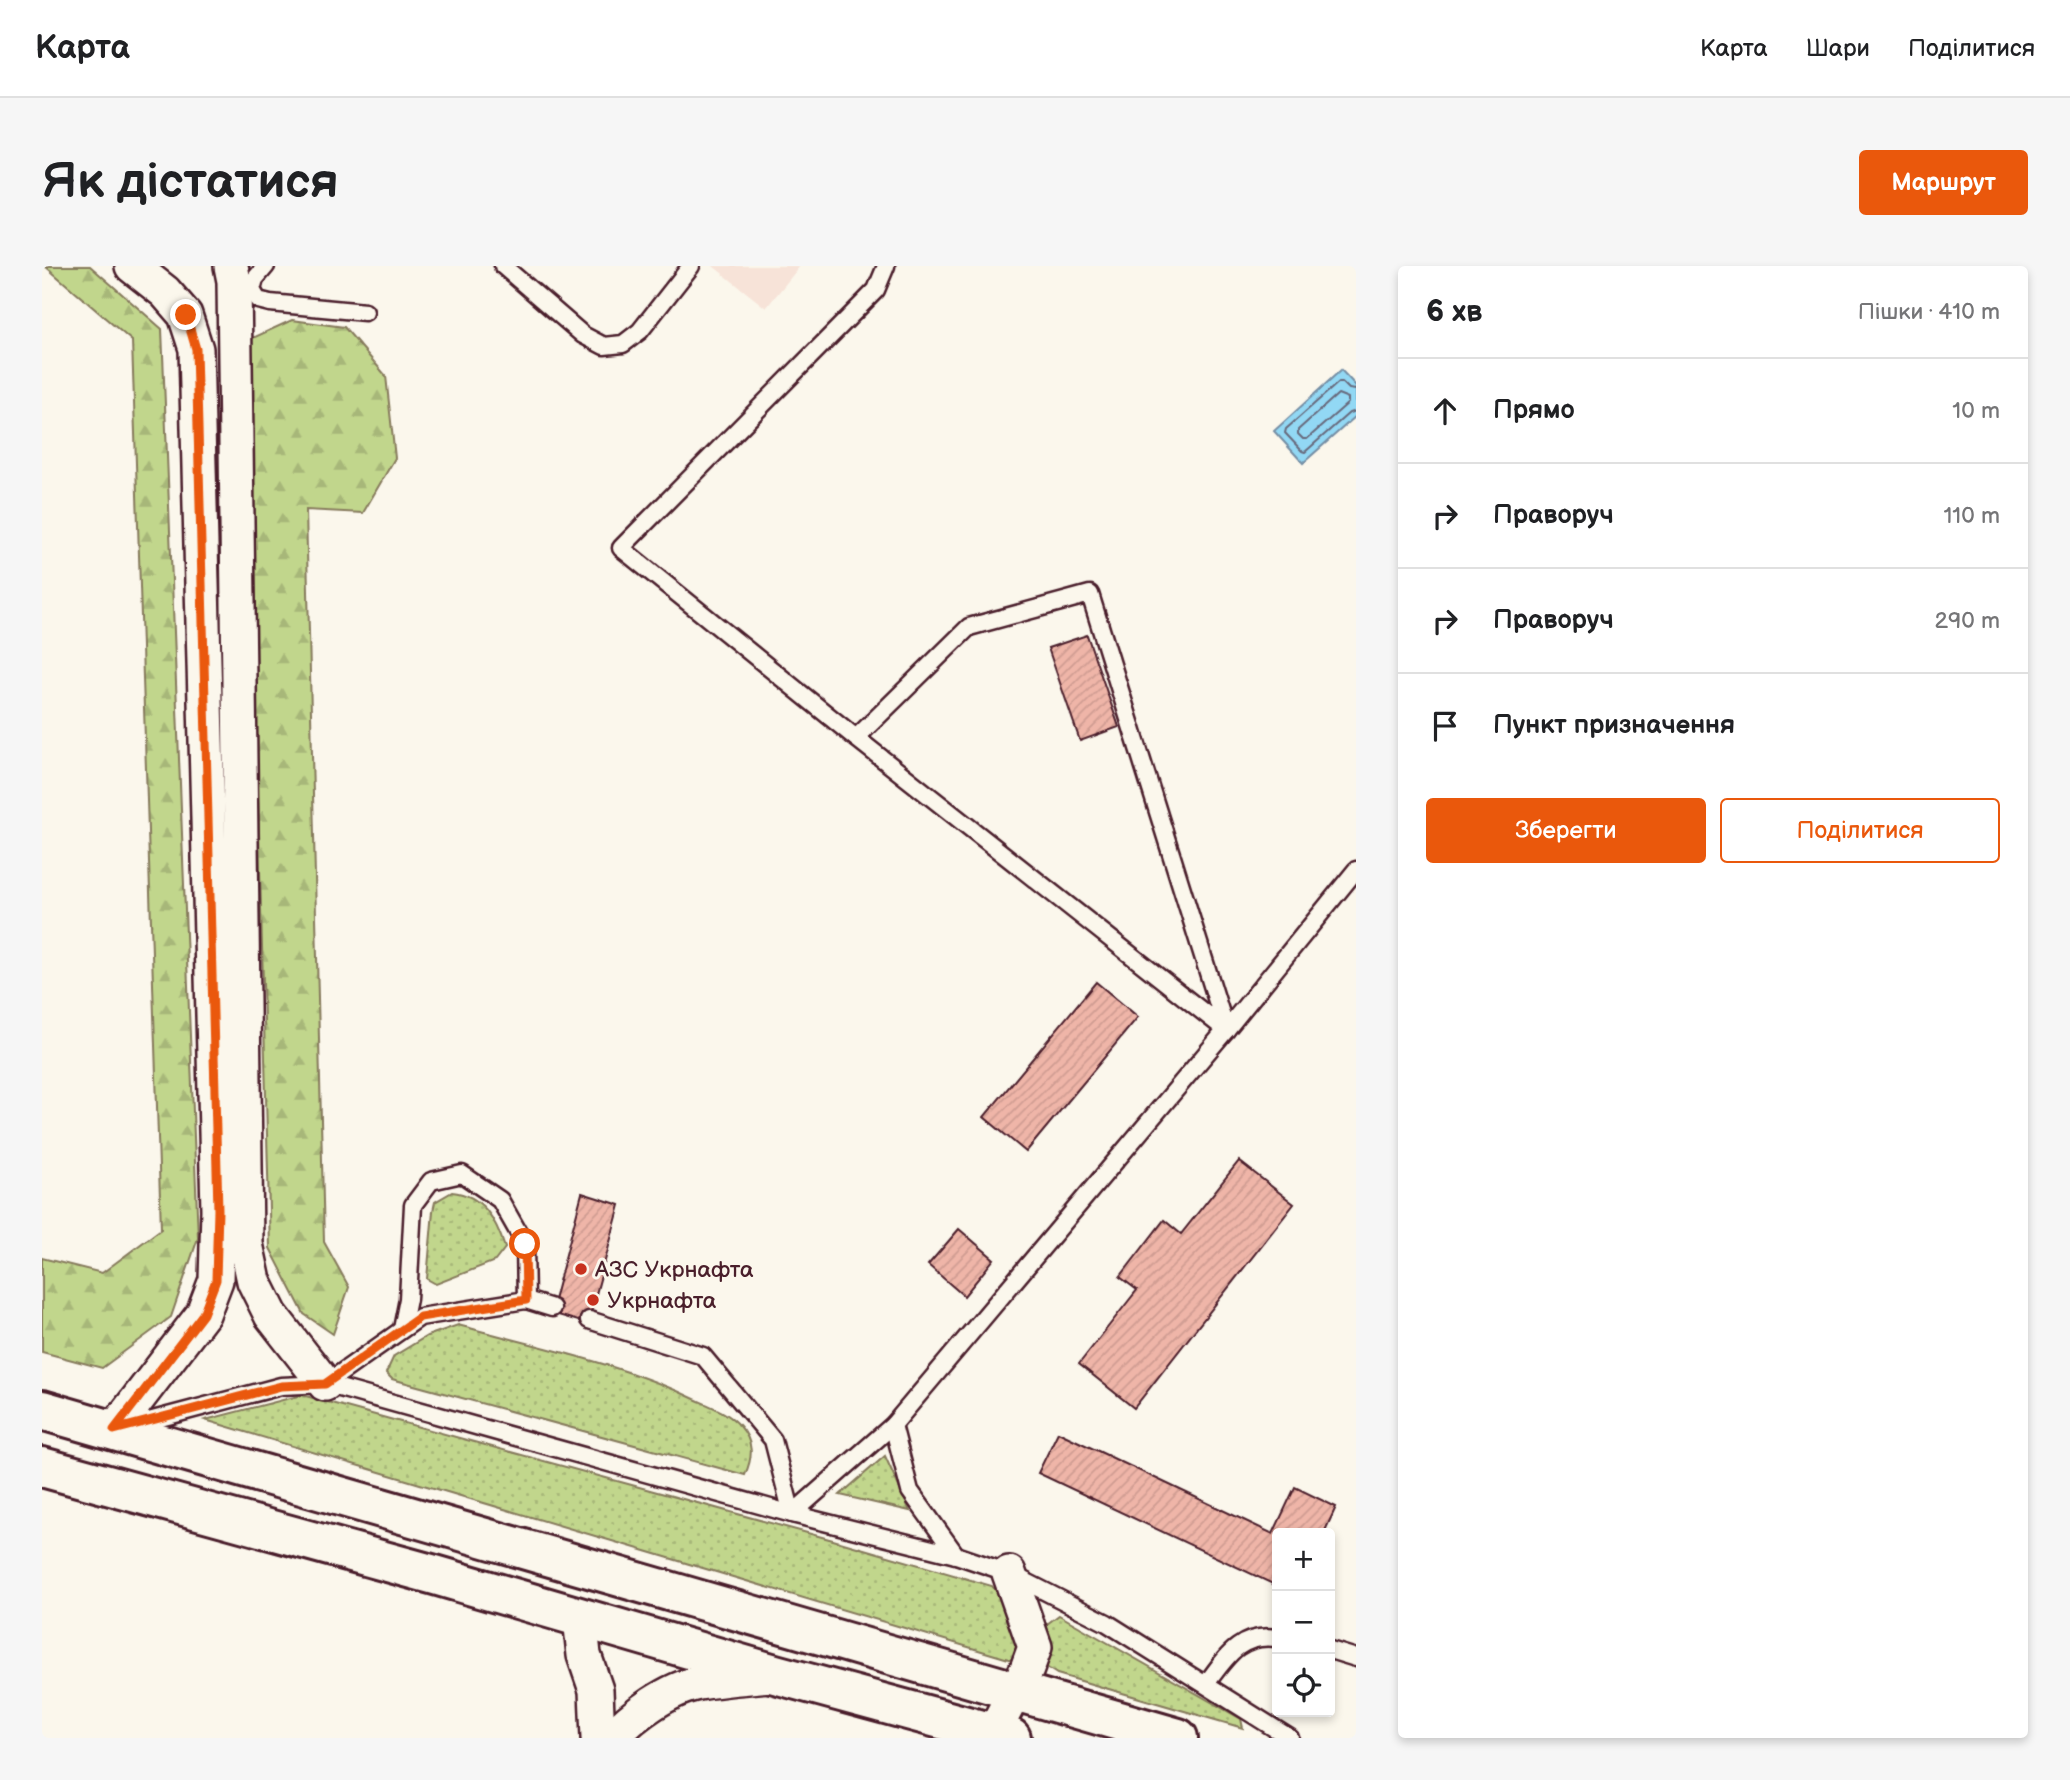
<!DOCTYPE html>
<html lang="uk">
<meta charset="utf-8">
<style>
:root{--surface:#fff;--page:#f6f6f6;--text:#202124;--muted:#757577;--line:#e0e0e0;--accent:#ea580c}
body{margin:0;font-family:"Balsamiq Sans",sans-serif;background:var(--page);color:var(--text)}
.controls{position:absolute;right:21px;bottom:21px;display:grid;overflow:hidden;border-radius:7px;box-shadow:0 4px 10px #0003}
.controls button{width:63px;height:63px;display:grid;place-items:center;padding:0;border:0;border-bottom:2px solid var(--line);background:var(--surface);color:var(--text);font:35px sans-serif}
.stop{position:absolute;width:21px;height:21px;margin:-16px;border:5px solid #ea580c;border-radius:50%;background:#fff}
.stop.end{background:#ea580c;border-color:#fff;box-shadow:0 2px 7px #0008}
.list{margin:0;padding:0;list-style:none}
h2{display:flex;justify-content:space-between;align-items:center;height:91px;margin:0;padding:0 28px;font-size:30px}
h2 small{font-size:23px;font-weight:400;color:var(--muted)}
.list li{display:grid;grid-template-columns:46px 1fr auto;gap:21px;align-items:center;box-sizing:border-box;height:105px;padding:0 28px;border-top:2px solid var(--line)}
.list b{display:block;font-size:26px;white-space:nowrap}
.list em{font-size:23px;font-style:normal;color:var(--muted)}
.actions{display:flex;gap:14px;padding:21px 28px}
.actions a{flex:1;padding:16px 0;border:2px solid var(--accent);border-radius:7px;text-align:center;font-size:24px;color:var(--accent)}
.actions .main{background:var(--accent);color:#fff}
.icon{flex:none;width:38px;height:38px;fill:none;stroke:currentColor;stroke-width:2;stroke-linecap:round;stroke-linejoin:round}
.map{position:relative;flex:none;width:1314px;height:1472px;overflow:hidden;border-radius:7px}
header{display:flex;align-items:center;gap:42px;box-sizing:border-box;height:98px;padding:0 35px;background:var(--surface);border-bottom:2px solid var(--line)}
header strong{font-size:33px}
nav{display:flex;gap:38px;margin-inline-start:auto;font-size:24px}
.intro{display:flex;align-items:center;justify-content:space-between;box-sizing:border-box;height:168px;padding:0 42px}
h1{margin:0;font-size:49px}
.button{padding:18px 32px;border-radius:7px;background:var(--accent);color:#fff;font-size:24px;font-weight:700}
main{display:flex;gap:42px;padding:0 42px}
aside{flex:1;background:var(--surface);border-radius:7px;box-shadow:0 4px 10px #0003}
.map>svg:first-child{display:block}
.built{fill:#f7e3d8}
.grass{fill:url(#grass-dots);stroke:#867a5c;stroke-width:2}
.forest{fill:url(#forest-firs);stroke:#867a5c;stroke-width:2}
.water{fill:#92d8f4;stroke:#758ea4;stroke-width:2}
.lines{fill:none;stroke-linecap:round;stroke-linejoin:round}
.shore{stroke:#67697b;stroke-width:2}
.building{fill:url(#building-hatch);stroke:#4a1f2b;stroke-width:2}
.service-casing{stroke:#4a1f2b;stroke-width:21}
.minor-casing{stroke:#4a1f2b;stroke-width:38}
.primary-casing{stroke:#4a1f2b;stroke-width:44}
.service{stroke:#fbf7ec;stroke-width:16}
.minor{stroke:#fbf7ec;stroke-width:33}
.primary{stroke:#fbf7ec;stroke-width:38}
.route{stroke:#ea580c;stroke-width:9}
.poi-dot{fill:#c8321e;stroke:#fbf7ec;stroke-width:2.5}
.labels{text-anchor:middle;stroke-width:6;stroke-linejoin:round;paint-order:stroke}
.poi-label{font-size:23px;fill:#4a1f2b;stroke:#fbf7ec;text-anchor:start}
</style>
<header>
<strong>Карта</strong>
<nav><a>Карта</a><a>Шари</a><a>Поділитися</a></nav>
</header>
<div class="intro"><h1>Як дістатися</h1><a class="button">Маршрут</a></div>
<main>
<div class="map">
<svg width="1314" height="1472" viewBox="0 0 1314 1472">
<defs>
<pattern id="grass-dots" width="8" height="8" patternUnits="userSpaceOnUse" patternTransform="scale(1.75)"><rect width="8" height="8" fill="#c1d68c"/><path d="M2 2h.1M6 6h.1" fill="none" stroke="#a7b779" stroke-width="1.8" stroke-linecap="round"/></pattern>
<pattern id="forest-firs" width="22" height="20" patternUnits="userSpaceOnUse" patternTransform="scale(1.75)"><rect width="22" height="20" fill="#c1d68c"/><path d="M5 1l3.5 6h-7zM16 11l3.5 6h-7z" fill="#a7b779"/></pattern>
<pattern id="building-hatch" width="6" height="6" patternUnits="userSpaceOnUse" patternTransform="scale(1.75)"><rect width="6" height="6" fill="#efb5a8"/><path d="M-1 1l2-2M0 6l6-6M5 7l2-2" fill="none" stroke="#ce9b91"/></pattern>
</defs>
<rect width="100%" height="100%" fill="#fbf7ec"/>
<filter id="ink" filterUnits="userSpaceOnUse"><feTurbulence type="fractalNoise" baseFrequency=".0143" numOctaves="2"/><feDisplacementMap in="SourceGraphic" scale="14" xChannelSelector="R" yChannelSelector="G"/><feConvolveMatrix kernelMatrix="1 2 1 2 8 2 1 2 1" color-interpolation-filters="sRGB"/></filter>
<g filter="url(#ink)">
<path class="built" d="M671 0H758L724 42Z"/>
<g class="grass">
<path d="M410 926C441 929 454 954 463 982L453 995 394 1018 385 1013 391 945 393 936Z"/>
<path d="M416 1059C497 1081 582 1098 657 1135 671 1141 688 1148 698 1160 712 1176 711 1191 703 1209L350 1113 344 1107 352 1090 385 1070Z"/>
<path d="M260 1129 791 1274 950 1320 969 1344 976 1382 970 1394 163 1154Z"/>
<path d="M843 1190 868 1245 798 1229Z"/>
<path d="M1017 1349 1199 1453 1201 1462 1015 1408 1001 1399 1005 1358Z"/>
</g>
<g class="forest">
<path d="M3 0H48L120 63 156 972 129 1051 60 1102 0 1086V992L60 1007 119 963 90 75Z"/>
<path d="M250 54 302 61 344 110 353 192 321 247 264 244 282 976 307 1021 291 1068 262 1048 228 982 204 75Z"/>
</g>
<path class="water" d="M1299 104 1314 120V150L1261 197 1232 165Z"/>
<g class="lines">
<g class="shore">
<path d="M1314 124 1307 123 1300 116H1297L1244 163 1243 167 1260 185 1263 186 1307 147 1314 145"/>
<path d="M1296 128 1306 132V137L1265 173H1261L1256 168V164Z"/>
</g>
</g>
<g class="building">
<path d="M1045 369 1077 461 1038 475 1006 382Z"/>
<path d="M1054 716 1096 751 984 886 942 851Z"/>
<path d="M1197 895 1252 938 1092 1142 1037 1098 1095 1024 1078 1011 1122 954 1139 968Z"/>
<path d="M540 927 578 939 547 1054 543 1057 506 1046 510 1042Z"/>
<path d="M917 963 952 993 922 1030 886 999Z"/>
<path d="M1016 1166 1231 1268 1253 1221 1294 1241 1282 1267H1235V1320L996 1207Z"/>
</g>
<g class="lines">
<g class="service-casing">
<g id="service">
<path d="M224 0 213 13 210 24 216 34 228 37 323 46"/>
<path d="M461 0 541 69 562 80 581 78 598 65 649 0"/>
<path d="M844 0 834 24 579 282 814 472 1184 764"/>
<path d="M814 472 927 361 1048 328 1184 764"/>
<path d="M547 1054 661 1090 731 1174 750 1248 851 1159 1184 764 1314 604"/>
<path d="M360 1063 366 1033 371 939 389 915 420 908 458 934 483 978 484 1034"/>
<path d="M283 1118 378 1051 484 1034 510 1042"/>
<path d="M851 1159 868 1225 914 1289"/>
<path d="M88 1160 239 1120 283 1118 750 1248 914 1289 967 1307 1065 1357 1248 1472"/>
<path d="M1288 1384 1314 1392"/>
<path d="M1164 1418C1184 1391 1198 1367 1235 1372"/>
</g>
</g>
<g class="minor-casing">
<g id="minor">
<path d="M189 0 192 15 204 978 212 1015 229 1049 283 1118"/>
<path d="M72 1164 161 1048 174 1014 176 944 154 83 143 49 123 26 90 0"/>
<path d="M538 1351 542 1389 554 1424 556 1472"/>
<path d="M951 1467 985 1403 993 1381 967 1307"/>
<path d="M570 1472C589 1450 628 1422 657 1417 680 1413 705 1411 728 1409"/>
</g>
</g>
<g class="primary-casing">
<g id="primary">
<path d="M0 1144 1136 1472"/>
<path d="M0 1201 393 1309 733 1408 969 1472"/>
</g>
</g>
<use href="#service" class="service"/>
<use href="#minor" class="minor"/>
<use href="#primary" class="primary"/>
</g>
</g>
<g class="lines" filter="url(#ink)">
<path class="route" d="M144 49 154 83 176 944 174 1014 161 1048 72 1164 239 1120 283 1118 378 1051 484 1034 483 978"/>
</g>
<g class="poi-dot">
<circle cx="539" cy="1003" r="7"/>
<circle cx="551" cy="1034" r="7"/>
</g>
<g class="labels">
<g class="poi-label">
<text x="553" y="1011">АЗС Укрнафта</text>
<text x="565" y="1042">Укрнафта</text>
</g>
</g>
</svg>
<div class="controls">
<button>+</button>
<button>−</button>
<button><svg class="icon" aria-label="locate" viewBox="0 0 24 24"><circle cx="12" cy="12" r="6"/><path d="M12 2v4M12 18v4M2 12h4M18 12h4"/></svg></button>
</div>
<div class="stop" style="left:483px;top:978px"></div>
<div class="stop end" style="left:144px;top:49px"></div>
</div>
<aside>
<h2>6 хв<small>Пішки · 410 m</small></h2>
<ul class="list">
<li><svg class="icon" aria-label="ahead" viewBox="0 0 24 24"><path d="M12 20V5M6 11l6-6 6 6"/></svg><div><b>Прямо</b></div><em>10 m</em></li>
<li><svg class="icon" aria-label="right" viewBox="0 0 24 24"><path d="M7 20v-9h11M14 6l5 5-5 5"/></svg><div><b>Праворуч</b></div><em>110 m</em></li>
<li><svg class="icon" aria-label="right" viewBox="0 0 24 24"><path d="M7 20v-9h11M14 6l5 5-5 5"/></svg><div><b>Праворуч</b></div><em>290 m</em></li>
<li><svg class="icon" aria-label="arrive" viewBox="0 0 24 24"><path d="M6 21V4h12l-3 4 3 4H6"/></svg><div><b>Пункт призначення</b></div></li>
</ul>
<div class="actions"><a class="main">Зберегти</a><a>Поділитися</a></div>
</aside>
</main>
